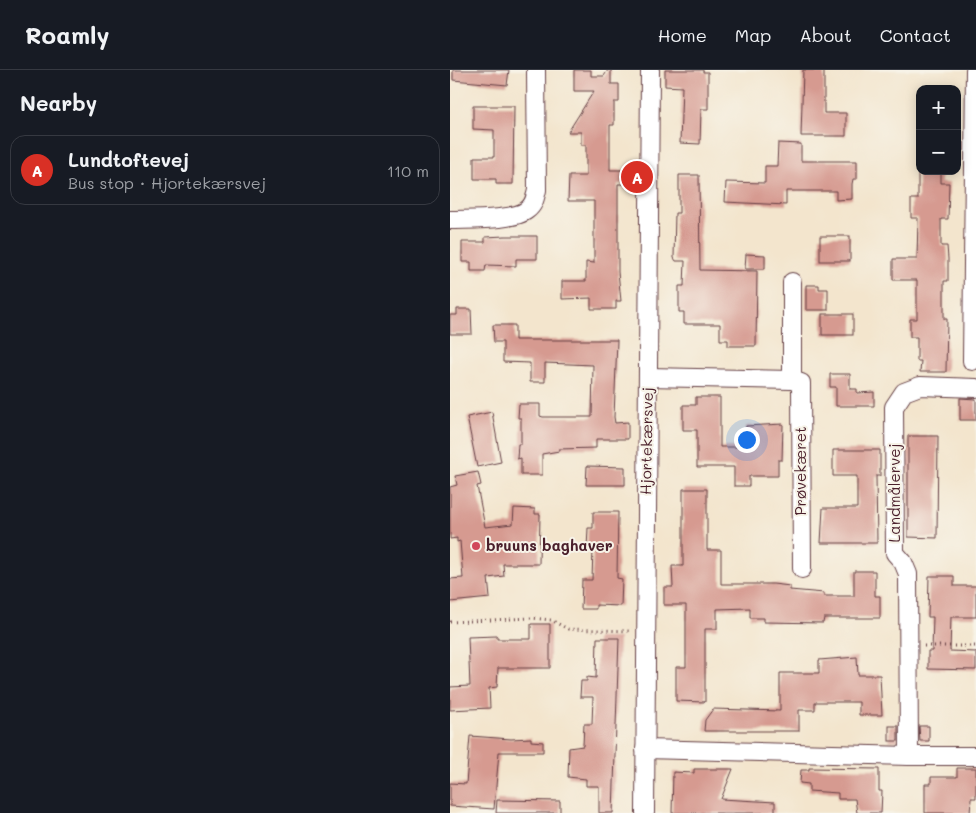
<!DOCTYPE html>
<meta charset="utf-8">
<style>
:root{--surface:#171b24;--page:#20242c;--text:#f1f3f6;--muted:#9ea1a6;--line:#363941;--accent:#d93025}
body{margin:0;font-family:Mali,sans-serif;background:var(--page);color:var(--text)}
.controls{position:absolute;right:15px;top:15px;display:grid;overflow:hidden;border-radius:10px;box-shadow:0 2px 12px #0003}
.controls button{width:45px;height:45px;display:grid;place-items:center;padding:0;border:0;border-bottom:1px solid var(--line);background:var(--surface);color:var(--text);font:25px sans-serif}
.you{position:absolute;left:296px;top:369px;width:18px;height:18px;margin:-12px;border:4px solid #fff;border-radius:50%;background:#1a73e8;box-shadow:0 0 0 8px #1a73e833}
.badge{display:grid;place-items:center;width:32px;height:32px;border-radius:50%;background:var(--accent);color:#fff;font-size:16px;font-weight:700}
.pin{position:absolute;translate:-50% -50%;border:2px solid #fff;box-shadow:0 1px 5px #0006}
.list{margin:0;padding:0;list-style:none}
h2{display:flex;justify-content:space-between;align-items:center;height:65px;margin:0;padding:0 20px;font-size:21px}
h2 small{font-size:16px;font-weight:400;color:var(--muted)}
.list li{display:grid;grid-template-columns:32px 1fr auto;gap:15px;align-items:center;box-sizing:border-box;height:70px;margin:0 10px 10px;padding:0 10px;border:1px solid var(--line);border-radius:15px}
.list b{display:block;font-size:19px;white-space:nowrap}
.list p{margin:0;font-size:16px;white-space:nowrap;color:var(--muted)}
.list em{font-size:16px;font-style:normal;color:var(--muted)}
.map{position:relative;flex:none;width:526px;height:743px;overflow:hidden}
header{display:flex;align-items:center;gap:30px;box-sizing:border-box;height:70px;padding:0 25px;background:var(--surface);border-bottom:1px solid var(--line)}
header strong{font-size:24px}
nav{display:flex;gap:28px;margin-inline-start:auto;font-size:18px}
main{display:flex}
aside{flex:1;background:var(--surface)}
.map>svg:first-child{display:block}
.building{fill:#d69a90}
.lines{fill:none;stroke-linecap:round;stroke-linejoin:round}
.street-casing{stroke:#633d43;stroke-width:20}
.path{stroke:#633d43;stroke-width:3;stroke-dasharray:1 4;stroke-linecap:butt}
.street{stroke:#fff;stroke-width:18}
.poi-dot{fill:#d1495b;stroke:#f7f3e8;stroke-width:2}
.labels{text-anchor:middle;stroke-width:4;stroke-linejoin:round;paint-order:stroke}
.street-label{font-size:15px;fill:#4a1f2b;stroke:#f7f3e8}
.poi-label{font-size:15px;font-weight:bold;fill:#4a1f2b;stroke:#f7f3e8;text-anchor:start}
</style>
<header>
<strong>Roamly</strong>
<nav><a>Home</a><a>Map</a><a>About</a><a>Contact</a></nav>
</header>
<main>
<aside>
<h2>Nearby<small></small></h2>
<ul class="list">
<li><span class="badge">A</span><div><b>Lundtoftevej</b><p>Bus stop · Hjortekærsvej</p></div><em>110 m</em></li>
</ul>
</aside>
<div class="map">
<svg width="526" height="743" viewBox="0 0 526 743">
<rect width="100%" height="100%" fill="#f7f3e8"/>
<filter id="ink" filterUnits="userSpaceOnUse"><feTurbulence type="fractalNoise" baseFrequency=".02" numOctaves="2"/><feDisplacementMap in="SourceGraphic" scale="10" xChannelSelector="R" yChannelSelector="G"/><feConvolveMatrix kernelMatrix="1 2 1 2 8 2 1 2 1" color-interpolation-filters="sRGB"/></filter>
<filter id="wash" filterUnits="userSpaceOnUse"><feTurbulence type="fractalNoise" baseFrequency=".0096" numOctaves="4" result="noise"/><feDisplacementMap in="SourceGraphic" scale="20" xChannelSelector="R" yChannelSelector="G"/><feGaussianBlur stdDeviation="1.12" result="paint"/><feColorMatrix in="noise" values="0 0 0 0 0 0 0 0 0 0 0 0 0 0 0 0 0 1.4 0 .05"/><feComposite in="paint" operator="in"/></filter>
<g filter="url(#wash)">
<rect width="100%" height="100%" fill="#f3e5cd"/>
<g id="blocks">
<g class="building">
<path d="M3 0H59L57 15 3 10Z"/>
<path d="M124 0H141V6H154L158 0H161V14H169V32H164V55H160V100H183V114H168V202L171 231H166V239H141V228L112 229V211H136V192L144 193V131H118L119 106H136V75H131V62H118L144 21H124Z"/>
<path d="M215 0H253V2H258V39H251L250 74 230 73 232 17 215 16Z"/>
<path d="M353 0H374V43H396V66H351Z"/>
<path d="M23 36H64L63 114H46V109H24V87H44V60L23 59Z"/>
<path d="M328 73 351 74V91H407V109H403L402 114V129L386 130V121H336V135L275 132 276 112 315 113V96H327Z"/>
<path d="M468 101H491V113H499L498 149H491V176H497L498 189V211H494V249H497L496 302H470L471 291H467V267H460V249H467V210H443V189H467L468 148H461V129H468Z"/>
<path d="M229 105H249L250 200 307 201 306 276H278V270H270V254H234V242H229V216H234L235 191H226L224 188 225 143H229Z"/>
<path d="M55 166H87V189H66V196L36 195 35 201H21V192H12V172H35V167Z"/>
<rect x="370" y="166" width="30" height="25"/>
<path d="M296 184 315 185V199H295Z"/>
<path d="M356 215H369V219H378V240H356Z"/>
<path d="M7 239H21L22 264H0V245H7Z"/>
<rect x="372" y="244" width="31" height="21"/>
<path d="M43 255H65V270H167L164 347 165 353 178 352V369H146V378L109 379V381L92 384V405H71V388L67 389 68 374H71V348H68L69 334H90V346L93 347H142L143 295 95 293V312H80V293L53 292V272H44Z"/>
<path d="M380 304H400V319H407V323L424 322V336H386V317H380Z"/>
<path d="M246 327H270V377H296V356L333 354 332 390H328V406H299V416H284V397H247V360H233V335H246Z"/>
<path d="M510 328 526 329V350H510Z"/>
<path d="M42 342 51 392 27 397 17 347Z"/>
<path d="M458 366H488L487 468 458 467Z"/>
<path d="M383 380H430V406H426L427 473H371L373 438H407V406H383Z"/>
<path d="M137 396 175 397V415H136Z"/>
<path d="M28 402 31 415 27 416 35 457 63 454 64 438 85 439V444H90L89 494H53L54 506 38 508 40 528 0 532V509L13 508 10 471 7 472V468L0 469V417L7 415 5 406Z"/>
<path d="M233 419H257V480H271V514H323L340 516V520L374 523V526H404V501H425V526H430V548H374L373 553 314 552V548H300V538L267 539V559H255V632L226 631V597H236V535H214V517H223L222 496H233Z"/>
<path d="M143 442H168L167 508 172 509 171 536 146 535V539H131L132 510H142L143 479H137L138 458H143Z"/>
<path d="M479 506H504V516H526V547H501L500 581 526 582V600L478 599V581H482L483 547H478Z"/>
<path d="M81 554H100V598H48L47 617 39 618 40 638 0 640V617L20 616 18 567 47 566V569H81Z"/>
<path d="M147 568H169L163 743H149V716H136V709L118 707 119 678 133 676 134 654H142L143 627H130L131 611H137V607L146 608Z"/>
<path d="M407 587 408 605H430L432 645H409V632H365V640H349V661H254L255 650 263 639 330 641V603H369V590Z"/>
<rect x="439" y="656" width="9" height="15"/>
<path d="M469 656H479V671H470Z"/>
<path d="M20 666 61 669 81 668V671L93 672V682H49L44 739 0 736V713L16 714Z"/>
<path d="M359 698 429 699V721H432L431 743H407L405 729H388V723L359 721V714L350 713 351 700H359Z"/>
<path d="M507 698H526V728H521L520 743H475V714H481V707H507Z"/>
<path d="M244 699H283L271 729 325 732V743H222L223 702 244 703Z"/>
<path d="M47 730 110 731V743H46Z"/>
</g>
</g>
</g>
<g filter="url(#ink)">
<use href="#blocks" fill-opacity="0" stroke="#633d43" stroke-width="1"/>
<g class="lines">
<g class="street-casing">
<g id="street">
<path d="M0 150C18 149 64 151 77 140 84 135 85 128 87 120L86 0"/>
<path d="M342 212V310"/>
<path d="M522 291 525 0"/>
<path d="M198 307 342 310 351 313 352 499"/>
<path d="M195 679 459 686 458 504 453 492 445 483 444 337 454 322 470 316 526 318"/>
<path d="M459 686H526"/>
<path d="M195 743 200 0"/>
</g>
</g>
<g class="path">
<path d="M0 552 82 548 101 550 118 559 179 561"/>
<path d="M474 576H526"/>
</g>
<use href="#street" class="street"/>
</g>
</g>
<circle class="poi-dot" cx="26" cy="476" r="5"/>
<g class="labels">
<g class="street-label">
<text transform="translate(197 371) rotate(-89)" y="5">Hjortekærsvej</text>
<text transform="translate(351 401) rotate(-90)" y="5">Prøvekæret</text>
<text transform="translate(445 423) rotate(-90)" y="5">Landmålervej</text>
</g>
<g class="poi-label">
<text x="36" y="481">bruuns baghaver</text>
</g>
</g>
</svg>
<div class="controls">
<button>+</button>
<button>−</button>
</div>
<div class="you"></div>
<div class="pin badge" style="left:187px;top:107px">A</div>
</div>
</main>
